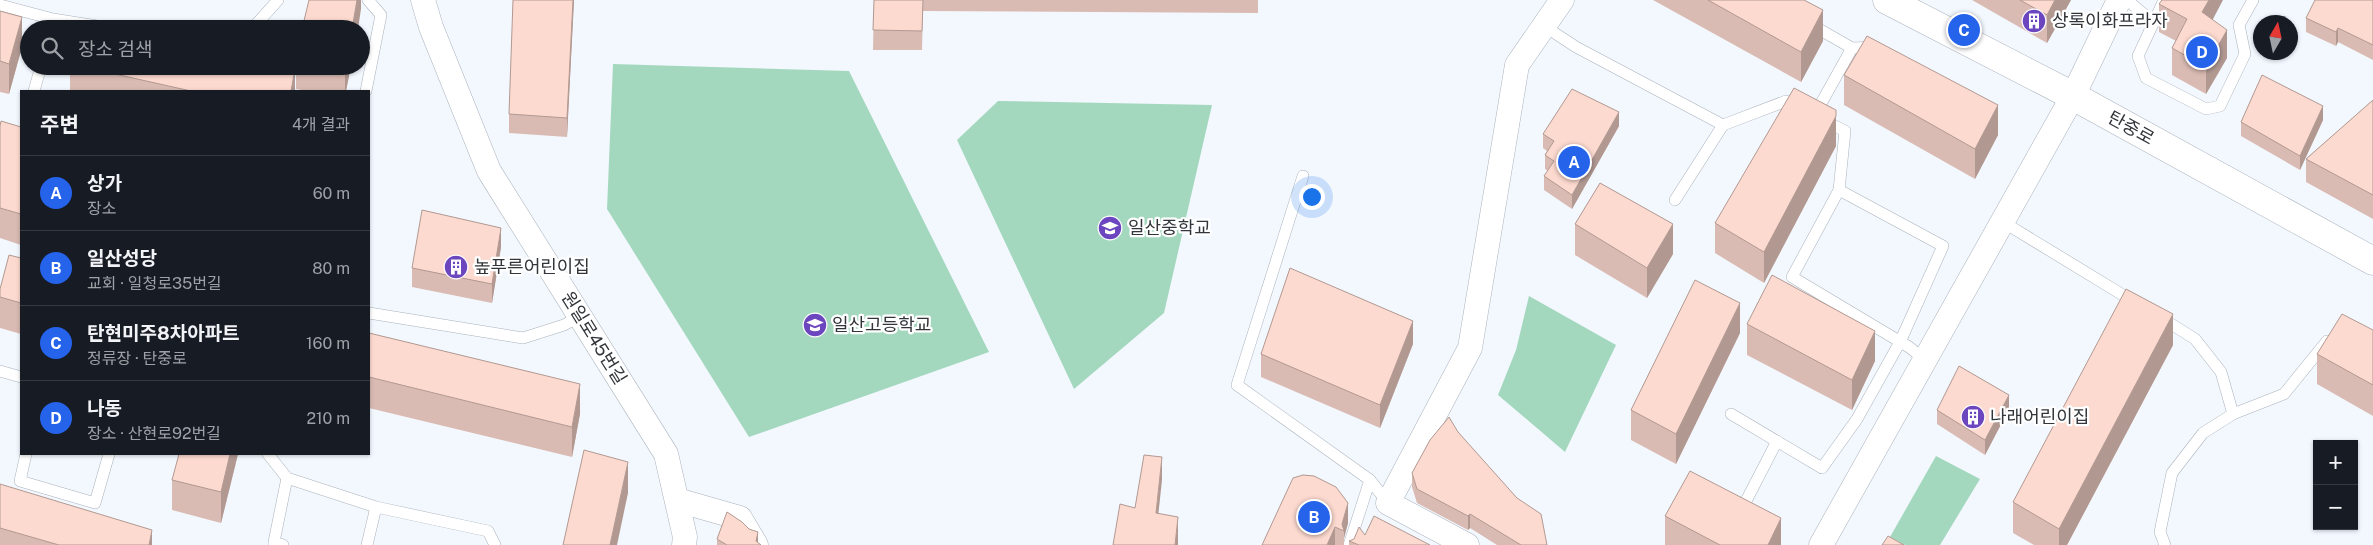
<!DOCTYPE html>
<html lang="ko">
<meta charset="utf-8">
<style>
:root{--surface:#171b24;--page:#20242c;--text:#f1f3f6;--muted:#9ea1a6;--line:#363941;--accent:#2563eb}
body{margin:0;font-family:"Public Sans","Noto Sans KR",sans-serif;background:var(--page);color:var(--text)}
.controls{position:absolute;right:15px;bottom:15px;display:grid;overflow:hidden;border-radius:0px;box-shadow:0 1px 4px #0004}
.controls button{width:45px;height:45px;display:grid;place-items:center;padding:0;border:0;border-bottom:1px solid var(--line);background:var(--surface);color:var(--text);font:25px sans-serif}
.compass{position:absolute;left:2253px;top:15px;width:45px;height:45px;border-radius:50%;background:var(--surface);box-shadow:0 1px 4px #0004;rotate:9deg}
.you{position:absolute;left:1311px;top:196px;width:18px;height:18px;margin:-12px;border:4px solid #fff;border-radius:50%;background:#1a73e8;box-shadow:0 0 0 8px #1a73e833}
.badge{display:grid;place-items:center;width:32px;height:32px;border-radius:50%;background:var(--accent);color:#fff;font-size:16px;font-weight:700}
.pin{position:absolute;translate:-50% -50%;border:2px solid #fff;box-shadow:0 1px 5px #0006}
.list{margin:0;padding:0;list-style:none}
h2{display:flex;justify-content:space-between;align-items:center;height:65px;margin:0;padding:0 20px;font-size:21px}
h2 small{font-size:16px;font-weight:400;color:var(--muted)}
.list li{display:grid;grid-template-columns:32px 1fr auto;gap:15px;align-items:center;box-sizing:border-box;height:75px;padding:0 20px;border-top:1px solid var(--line)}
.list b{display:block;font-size:19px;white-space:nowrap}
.list p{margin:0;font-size:16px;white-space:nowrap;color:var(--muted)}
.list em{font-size:16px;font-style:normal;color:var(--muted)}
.icon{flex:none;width:28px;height:28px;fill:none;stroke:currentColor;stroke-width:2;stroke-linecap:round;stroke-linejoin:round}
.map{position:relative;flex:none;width:2373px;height:545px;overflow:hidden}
.search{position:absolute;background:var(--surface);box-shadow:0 1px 4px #0004;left:20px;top:20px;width:350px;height:55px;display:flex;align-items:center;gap:12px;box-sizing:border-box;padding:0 18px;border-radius:28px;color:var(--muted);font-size:19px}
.panel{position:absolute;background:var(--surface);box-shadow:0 1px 4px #0004;left:20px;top:90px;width:350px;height:365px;border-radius:0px}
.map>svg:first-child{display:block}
.green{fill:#a4d8be}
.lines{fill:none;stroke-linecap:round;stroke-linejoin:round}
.lane-casing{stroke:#aab2bc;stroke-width:12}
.street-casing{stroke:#aab2bc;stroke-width:25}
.secondary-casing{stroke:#aab2bc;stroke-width:29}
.lane{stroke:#fff;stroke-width:11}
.street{stroke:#fff;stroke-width:24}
.secondary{stroke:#fff;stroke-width:28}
.wall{fill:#dabbb3}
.shaded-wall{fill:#b19992}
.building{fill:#fddad0;stroke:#b19992}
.labels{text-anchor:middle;stroke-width:4.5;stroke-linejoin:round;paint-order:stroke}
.poi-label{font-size:18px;fill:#323539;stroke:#fff;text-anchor:start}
.street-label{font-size:18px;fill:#323539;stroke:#fff}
</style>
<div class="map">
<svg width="2373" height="545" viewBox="0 0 2373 545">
<rect width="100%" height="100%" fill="#f3f8fe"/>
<g class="green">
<path d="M613 64 849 71 989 352 749 437 607 209Z"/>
<path d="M998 101 1212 105 1164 313 1074 389 957 140Z"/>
<path d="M1529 296 1616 345 1565 452 1498 395 1516 350Z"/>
<path d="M1936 456 1980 479 1940 545H1905L1890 537Z"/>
</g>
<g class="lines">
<g class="lane-casing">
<g id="lane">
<path d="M2127 0 2153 22"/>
<path d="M2164 0 2138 56 2146 78 2206 109 2220 106 2245 54 2239 25 2253 0"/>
<path d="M0 5 53 19 116 29"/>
<path d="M1810 24 1852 48"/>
<path d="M1544 26 1576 47 1723 125 1786 101 1798 107"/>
<path d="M252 29 278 0"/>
<path d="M34 91 41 66"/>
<path d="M366 91 381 15 368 0"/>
<path d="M1814 116 1852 48 1875 47"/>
<path d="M1823 120 1845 131 1839 190 1792 277 1909 347 1925 360"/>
<path d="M1303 176 1237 385 1370 480 1349 545"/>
<path d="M1675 200 1723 125"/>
<path d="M2003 222 2136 303"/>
<path d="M369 313 523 338 564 325 580 316"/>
<path d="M2160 317 2195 339 2221 372 2233 414"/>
<path d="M0 371 21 377"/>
<path d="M1731 414 1822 468 1857 419 1900 342 1943 246 1839 190"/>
<path d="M26 454 20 481 95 503 109 454"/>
<path d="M268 454 287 478 376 507 488 531 495 545"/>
<path d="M1370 480 1388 503"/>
<path d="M1744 505 1777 441"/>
<path d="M283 545 274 542 287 478"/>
<path d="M367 545 376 507"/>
<path d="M2165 545 2160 532 2172 473 2203 433 2233 414 2284 394 2327 341"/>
</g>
</g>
<g class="street-casing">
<g id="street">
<path d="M423 0 431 27 489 171 666 454 685 537 684 545"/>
<path d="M677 500 740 518 756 545"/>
<path d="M1467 545 1388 503 1470 348 1517 65 1562 0"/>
<path d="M1821 545 2073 96 2119 0"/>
</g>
</g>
<g class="secondary-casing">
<path id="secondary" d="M1887 0 2073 96 2373 261"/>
</g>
<use href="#lane" class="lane"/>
<use href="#street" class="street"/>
<use href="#secondary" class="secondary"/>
</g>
<g class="wall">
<path d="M574 0 567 137 509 133V114Z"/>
<path d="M874 0H1258V13L923 11 922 50H873Z"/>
<path d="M1653 0H1804L1823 41 1801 82Z"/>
<path d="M1972 0H2071L2047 43Z"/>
<path d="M2373 0V60L2338 42 2336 46 2306 32V18Z"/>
<path d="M2159 4 2213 20 2227 58 2206 94 2172 75V48L2176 41 2159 32Z"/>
<path d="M0 11 22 47 9 94 0 92Z"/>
<path d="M70 66H283L295 91H70Z"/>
<path d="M296 66H351L346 91H308L296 89Z"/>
<path d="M1844 75 1998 135 1975 179 1844 105Z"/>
<path d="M2373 100V219L2306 182V159Z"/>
<path d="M2323 120 2300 170 2241 136V122Z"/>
<path d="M0 126 21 127V245L0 238Z"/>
<path d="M1619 126 1572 209 1544 190V176L1548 171 1545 169V155L1547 151 1543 148V134Z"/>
<path d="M1836 140V146L1764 283 1715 253V223Z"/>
<path d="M1575 224 1673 254 1647 298 1575 255Z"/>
<path d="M501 247 492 303 412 287V268Z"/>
<path d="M21 258V334L0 328V289Z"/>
<path d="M1747 324 1875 361 1852 410 1747 355Z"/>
<path d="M2373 330V416L2317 384V354Z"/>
<path d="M369 333 580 414 572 457 369 408Z"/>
<path d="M1740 333 1676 464 1631 440V410Z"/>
<path d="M1413 344 1380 428 1261 377V354Z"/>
<path d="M2173 345 2067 545H2034L2013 533V502Z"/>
<path d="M2009 409 1985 455 1937 424V410Z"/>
<path d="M1458 432 1547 545H1497L1470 528 1468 530 1417 503 1412 487V473Z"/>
<path d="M238 454 221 523 172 510V480Z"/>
<path d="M0 484 152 545H0Z"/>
<path d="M1665 516 1781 545H1665Z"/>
<path d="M1348 523 1344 538V545H1262Z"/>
<path d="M1365 535 1430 545H1349V541Z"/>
<path d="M717 539 758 543 761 545H717Z"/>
</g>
<g class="shaded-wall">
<path d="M357 0H361V9L358 29H352Z"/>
<path d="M573 0H574L567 137V118Z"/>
<path d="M2055 0H2071L2047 43V15Z"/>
<path d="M2209 0H2223L2202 40V12Z"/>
<path d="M1823 10V41L1801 82V52Z"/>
<path d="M22 17V47L9 94V64Z"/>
<path d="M2338 28V42L2336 46V32Z"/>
<path d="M2227 30V58L2206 94V67Z"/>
<path d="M345 66H351L346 91H345Z"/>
<path d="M295 69V91H291Z"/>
<path d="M1998 105V135L1975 179V149Z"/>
<path d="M2323 106V120L2300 170V156Z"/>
<path d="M1836 110V146L1764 283V252Z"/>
<path d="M1619 112V126L1572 209V195Z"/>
<path d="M1673 224V254L1647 298V268Z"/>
<path d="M501 228V247L492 303V284Z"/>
<path d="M1740 303V333L1676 464V434Z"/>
<path d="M2173 314V345L2067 545H2059V529Z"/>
<path d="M1413 321V344L1380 428V405Z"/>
<path d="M1875 331V361L1852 410V380Z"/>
<path d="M580 384V414L572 457V427Z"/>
<path d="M2009 395V409L1985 455V440Z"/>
<path d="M230 454H238L221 523V492Z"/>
<path d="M1162 457V480L1156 536V513Z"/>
<path d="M628 462V493L617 545H610Z"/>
<path d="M1348 503V523L1344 538V531L1342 524Z"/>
<path d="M1470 514V528L1468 530V516Z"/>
<path d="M1178 517V545H1175Z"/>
<path d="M1781 518V545H1768Z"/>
<path d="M1335 527V545H1327Z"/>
<path d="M152 530V545H149Z"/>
<path d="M758 532V545L756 541Z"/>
</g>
<g class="building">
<path d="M309 0H357L352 29H302Z"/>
<path d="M513 0H573L567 118 509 114Z"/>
<path d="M874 0H923L922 31 873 30Z"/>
<path d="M1708 0H1804L1823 10 1801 52Z"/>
<path d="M2020 0H2055L2047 15Z"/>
<path d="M2162 0H2209L2202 12 2227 30 2206 67 2172 48 2187 19 2159 4Z"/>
<path d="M2315 0H2373V45L2338 28 2336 32 2306 18Z"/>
<path d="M0 11 22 17 9 64 0 61Z"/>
<path d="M81 26 95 29H81Z"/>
<path d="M1867 36 1998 105 1975 149 1844 75Z"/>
<path d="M79 66H283L295 69 291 91H191Z"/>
<path d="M333 66H345V69Z"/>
<path d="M2262 75 2323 106 2300 156 2241 122Z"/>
<path d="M1794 88 1836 110V116L1764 252 1715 223Z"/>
<path d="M1572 89 1619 112 1572 195 1544 176 1554 161 1545 155 1554 141 1543 134Z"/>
<path d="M2373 100V195L2306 159Z"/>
<path d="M1 121 21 127V214L0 208V126Z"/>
<path d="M1600 183 1673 224 1647 268 1575 224Z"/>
<path d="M422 210 501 228 492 284 412 268Z"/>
<path d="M9 255 21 258V303L0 297V289Z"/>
<path d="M1290 268 1413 321 1380 405 1261 354Z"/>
<path d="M1772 275 1875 331 1852 380 1747 324Z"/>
<path d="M1695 280 1740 303 1676 434 1631 410Z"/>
<path d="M2126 289 2173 314 2059 529 2013 502Z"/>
<path d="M2342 314 2373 330V385L2317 354Z"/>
<path d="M369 333 580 384 572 427 369 377Z"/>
<path d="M1959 366 2009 395 1985 440 1937 410Z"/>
<path d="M1449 417 1458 432 1517 498 1541 514 1547 545H1521L1470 514 1468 516 1417 489 1412 473 1430 440Z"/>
<path d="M584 450 628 462 610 545H563Z"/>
<path d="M179 454H230L221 492 172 480Z"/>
<path d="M1144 455 1162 457 1156 513 1178 517 1175 545H1113L1120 504 1135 508Z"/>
<path d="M1690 471 1781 518 1768 545H1720L1665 516Z"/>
<path d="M1303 475 1314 476 1336 487 1348 503 1342 524 1344 531 1335 527 1327 545H1262L1293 478Z"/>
<path d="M0 484 152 530 149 545H59L0 528Z"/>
<path d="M727 512 742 522 749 529 758 532 756 541 761 545H727L717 539Z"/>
<path d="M1374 516 1430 545H1359L1349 541 1354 539 1359 527 1365 535Z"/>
<path d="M1888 536 1904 545H1882Z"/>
</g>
<defs>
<g id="building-disc" transform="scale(1.25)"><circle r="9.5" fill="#6b46be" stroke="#fff"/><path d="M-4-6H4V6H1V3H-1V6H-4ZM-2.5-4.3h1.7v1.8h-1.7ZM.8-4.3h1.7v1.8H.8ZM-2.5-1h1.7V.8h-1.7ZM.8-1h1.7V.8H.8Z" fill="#fff"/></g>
<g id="school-disc" transform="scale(1.25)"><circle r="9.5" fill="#6b46be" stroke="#fff"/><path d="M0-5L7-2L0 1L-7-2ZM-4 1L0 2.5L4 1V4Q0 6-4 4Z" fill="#fff"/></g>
</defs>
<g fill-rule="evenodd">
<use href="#building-disc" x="2034" y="21"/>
<use href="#school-disc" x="1110" y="228"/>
<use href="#building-disc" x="456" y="267"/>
<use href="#school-disc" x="815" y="325"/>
<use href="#building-disc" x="1973" y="417"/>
</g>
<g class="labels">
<g class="poi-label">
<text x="2052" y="27">상록이화프라자</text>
<text x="1128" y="234">일산중학교</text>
<text x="474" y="273">높푸른어린이집</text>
<text x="832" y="331">일산고등학교</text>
<text x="1990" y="423">나래어린이집</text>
</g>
<g class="street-label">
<text transform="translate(2131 128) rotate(29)" y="6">탄중로</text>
<text transform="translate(594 338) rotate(58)" y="6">원일로45번길</text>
</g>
</g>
</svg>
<div class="controls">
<button>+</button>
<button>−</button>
</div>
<svg class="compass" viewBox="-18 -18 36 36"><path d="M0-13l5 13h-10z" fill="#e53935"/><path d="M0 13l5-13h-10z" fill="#9ea1a6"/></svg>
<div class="you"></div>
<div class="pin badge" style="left:1574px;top:162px">A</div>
<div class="pin badge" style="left:1314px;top:517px">B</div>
<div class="pin badge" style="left:1964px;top:30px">C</div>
<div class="pin badge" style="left:2202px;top:52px">D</div>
<div class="search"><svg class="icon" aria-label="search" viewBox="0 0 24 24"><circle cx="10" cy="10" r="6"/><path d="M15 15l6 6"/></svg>장소 검색</div>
<section class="panel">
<h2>주변<small>4개 결과</small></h2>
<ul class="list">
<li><span class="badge">A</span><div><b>상가</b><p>장소</p></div><em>60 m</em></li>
<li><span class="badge">B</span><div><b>일산성당</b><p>교회 · 일청로35번길</p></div><em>80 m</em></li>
<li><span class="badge">C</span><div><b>탄현미주8차아파트</b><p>정류장 · 탄중로</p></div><em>160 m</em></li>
<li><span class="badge">D</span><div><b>나동</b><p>장소 · 산현로92번길</p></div><em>210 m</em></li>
</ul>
</section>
</div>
